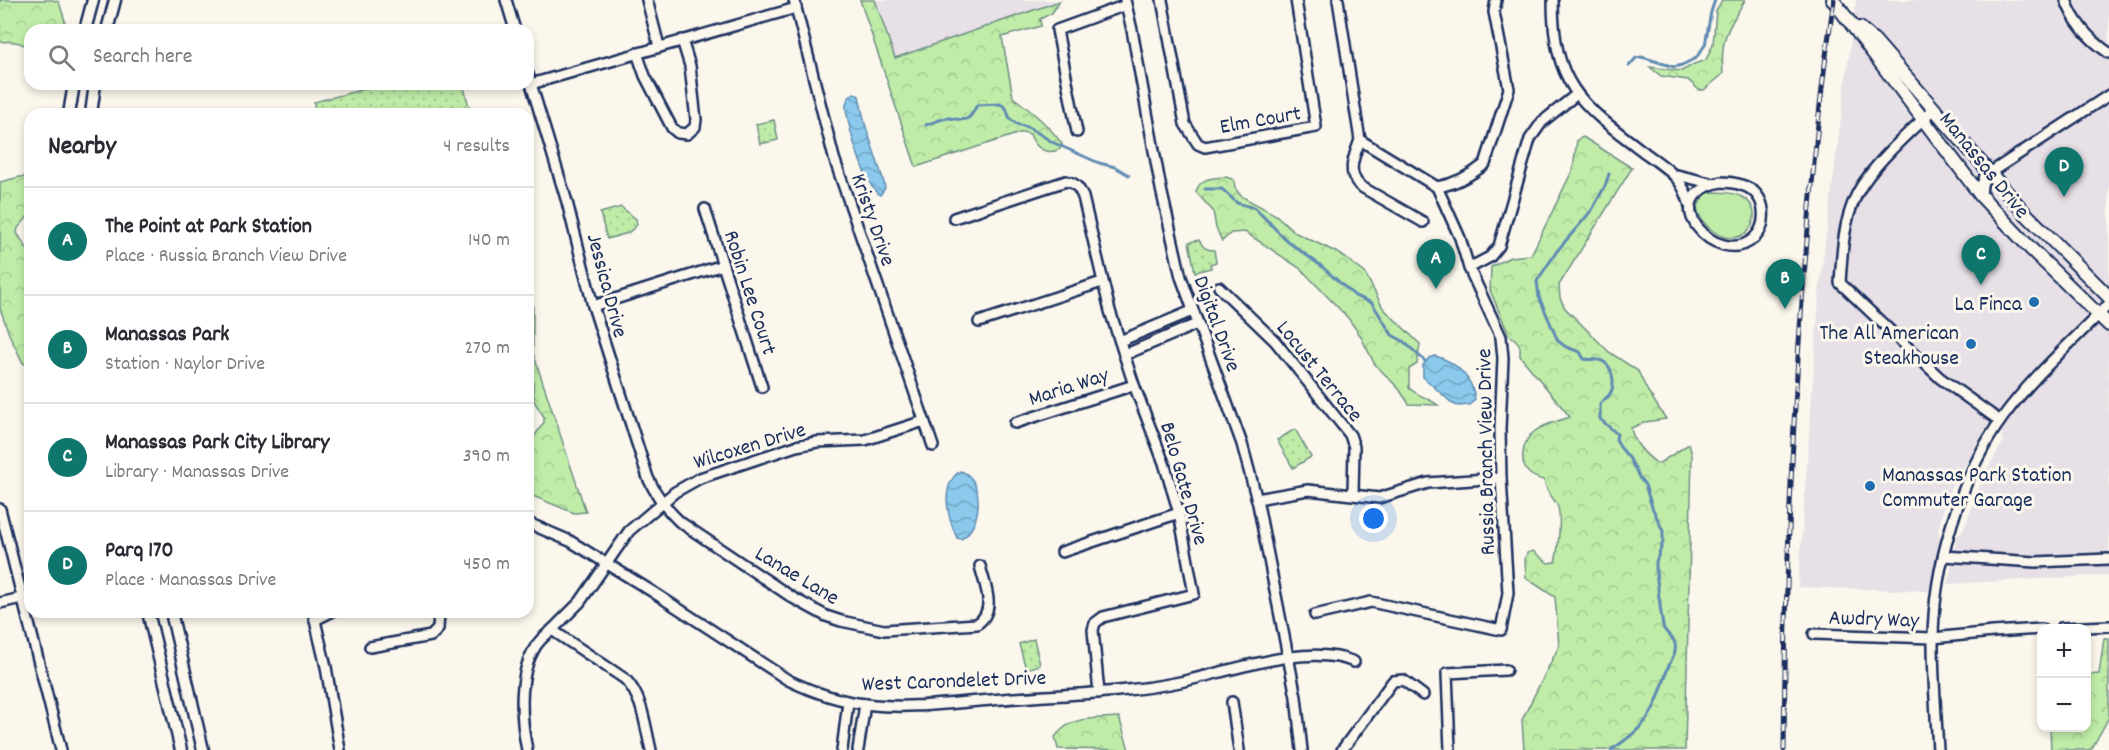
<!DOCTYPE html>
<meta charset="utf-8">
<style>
:root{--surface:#fff;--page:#f7f7f7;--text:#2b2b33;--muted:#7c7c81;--line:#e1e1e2;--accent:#0f766e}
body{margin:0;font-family:Dekko,sans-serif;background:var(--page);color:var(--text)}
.controls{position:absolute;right:18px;bottom:18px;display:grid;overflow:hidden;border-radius:12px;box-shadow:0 3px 9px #0003}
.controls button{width:54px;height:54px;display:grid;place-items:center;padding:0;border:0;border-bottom:2px solid var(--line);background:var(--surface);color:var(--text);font:30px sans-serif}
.you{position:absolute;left:1374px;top:519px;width:21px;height:21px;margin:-15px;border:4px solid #fff;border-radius:50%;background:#1a73e8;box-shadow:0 0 0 9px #1a73e833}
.badge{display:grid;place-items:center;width:39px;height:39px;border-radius:50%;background:var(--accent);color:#fff;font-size:20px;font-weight:700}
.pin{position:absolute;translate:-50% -50px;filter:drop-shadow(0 2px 3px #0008)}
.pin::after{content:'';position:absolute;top:32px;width:21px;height:18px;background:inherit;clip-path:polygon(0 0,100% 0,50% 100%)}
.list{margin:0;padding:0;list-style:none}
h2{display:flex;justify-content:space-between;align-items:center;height:78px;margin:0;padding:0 24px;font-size:26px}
h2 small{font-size:20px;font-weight:400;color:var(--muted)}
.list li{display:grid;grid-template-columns:39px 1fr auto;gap:18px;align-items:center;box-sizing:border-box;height:108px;padding:0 24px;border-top:2px solid var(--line)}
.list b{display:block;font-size:22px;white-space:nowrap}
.list p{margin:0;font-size:20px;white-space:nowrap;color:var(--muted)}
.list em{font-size:20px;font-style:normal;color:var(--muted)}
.icon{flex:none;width:33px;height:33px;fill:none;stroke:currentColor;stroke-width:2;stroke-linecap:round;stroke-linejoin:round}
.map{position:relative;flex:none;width:2109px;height:750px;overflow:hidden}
.search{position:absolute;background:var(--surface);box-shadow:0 3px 9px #0003;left:24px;top:24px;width:510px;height:66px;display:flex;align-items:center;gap:15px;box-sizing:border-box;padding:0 21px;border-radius:18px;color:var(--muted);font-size:22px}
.panel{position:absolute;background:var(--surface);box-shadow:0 3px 9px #0003;left:24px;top:108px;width:510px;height:510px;border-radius:18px}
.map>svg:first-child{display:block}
.built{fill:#e7e0e7}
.grass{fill:#c0eca8;stroke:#6e8e83;stroke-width:1.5}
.forest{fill:url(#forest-crowns);stroke:#6e8e83;stroke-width:1.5}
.park{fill:url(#park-dots);stroke:#6e8e83;stroke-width:1.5}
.water{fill:url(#water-waves);stroke:#5e8bb3;stroke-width:1.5}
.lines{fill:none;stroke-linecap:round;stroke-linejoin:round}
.stream{stroke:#5e8bb3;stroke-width:3}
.minor-casing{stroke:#1b2f5e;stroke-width:14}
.tertiary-casing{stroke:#1b2f5e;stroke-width:15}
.secondary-casing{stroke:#1b2f5e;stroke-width:16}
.minor{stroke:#fbf7ec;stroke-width:9}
.tertiary{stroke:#fbf7ec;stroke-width:10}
.secondary{stroke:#fbf7ec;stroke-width:12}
.rail-casing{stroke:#1b2f5e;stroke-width:5}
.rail{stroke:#fbf7ec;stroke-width:3;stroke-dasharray:9;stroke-linecap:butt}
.poi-dot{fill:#1f6fb2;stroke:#fbf7ec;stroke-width:2}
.labels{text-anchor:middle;stroke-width:6;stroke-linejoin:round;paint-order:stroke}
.street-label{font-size:22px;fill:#1b2f5e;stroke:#fbf7ec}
.poi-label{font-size:22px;fill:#1b2f5e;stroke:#fbf7ec;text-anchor:end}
</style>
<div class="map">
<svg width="2109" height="750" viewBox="0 0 2109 750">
<defs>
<pattern id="forest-crowns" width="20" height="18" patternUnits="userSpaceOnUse" patternTransform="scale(1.5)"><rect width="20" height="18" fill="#c0eca8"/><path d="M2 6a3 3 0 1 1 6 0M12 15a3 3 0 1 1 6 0" fill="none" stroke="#a4cb93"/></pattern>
<pattern id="park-dots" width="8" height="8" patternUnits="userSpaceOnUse" patternTransform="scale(1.5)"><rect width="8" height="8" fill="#c0eca8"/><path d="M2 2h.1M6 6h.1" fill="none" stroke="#a4cb93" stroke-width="1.8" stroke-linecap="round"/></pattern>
<pattern id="water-waves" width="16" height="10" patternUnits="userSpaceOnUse" patternTransform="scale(1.5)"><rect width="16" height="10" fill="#8ac9eb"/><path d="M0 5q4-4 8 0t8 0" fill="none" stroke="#70a4c2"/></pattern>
</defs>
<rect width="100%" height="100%" fill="#fbf7ec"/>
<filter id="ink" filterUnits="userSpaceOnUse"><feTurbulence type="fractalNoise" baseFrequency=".0167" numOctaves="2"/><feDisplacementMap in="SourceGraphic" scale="12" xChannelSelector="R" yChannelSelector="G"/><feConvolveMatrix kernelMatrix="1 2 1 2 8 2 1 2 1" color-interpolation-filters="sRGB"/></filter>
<g filter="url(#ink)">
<g class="built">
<path d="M860 0H1063L881 63Z"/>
<path d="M1856 0H2109V575L1948 584 1957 536 1963 531 1984 475 2003 442 2001 437 2003 434 1988 425 1965 467 1959 470 1946 499 1938 531 1940 538 1929 591 1798 587 1820 284Z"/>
</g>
<path class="grass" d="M1710 192C1721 192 1733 192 1742 197 1770 212 1745 254 1713 231 1704 225 1699 218 1697 208L1704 195Z"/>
<g class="forest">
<path d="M0 0H53L59 2 65 21 60 30H30V50C23 41 11 41 0 42Z"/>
<path d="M860 0H875L895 58 1060 1 1052 13 1040 19 1041 26 1002 37 1013 97C1032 112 1048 124 1062 144L1060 149C1046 156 1035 148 1030 134L1023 132 916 167Z"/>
<path d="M1722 0H1745C1727 30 1720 38 1723 74L1704 90H1699L1688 80 1661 76 1650 67 1682 71 1694 64 1706 60 1713 44 1716 11Z"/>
<path d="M1583 137 1632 168 1559 285 1560 298 1565 308 1609 352 1638 371 1647 390 1666 419 1645 422 1631 428C1634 444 1645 455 1658 464L1689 444 1692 455 1685 750H1524L1522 720 1559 646 1555 597 1526 578 1525 559 1527 553 1533 551 1548 563 1555 562C1558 552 1562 514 1557 505 1552 496 1546 491 1544 480 1539 479 1534 477 1530 474 1518 464 1522 440 1535 431 1546 423 1558 421 1570 417L1520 356V347L1516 340 1509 335 1490 290 1491 267 1510 257 1531 255 1573 169 1577 140Z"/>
<path d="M20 177H30V214L18 228 17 233 30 253V366H28L23 363 9 334 0 308V182Z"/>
<path d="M1226 177 1234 180 1235 188 1241 196 1276 215 1296 233 1340 254 1365 273 1383 308 1420 344 1417 364 1409 369V388C1418 396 1428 398 1438 405L1409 404 1399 389 1374 363 1360 335 1348 318 1301 269 1245 232 1231 233 1222 241 1216 228 1213 211 1196 192C1200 177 1213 178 1226 177Z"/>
<path d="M528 287 533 307V353L586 512 574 513 528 494V446L544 422V417L534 401 533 382 528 364Z"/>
<path d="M2104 638H2109V717L2091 750H2051L2050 728H2086L2087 675 2099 674Z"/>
<path d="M1119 717 1129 750 1058 749 1055 737C1071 715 1093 719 1119 717Z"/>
</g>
<g class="park">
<path d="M384 84H463L471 114H315L314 102Z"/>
<path d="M774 120 778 140 760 144 756 124Z"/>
<path d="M621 207 636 219 637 225 628 233 607 239 600 213Z"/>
<path d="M1199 240C1203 247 1205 250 1214 250L1216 262 1210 264 1211 268 1195 272 1189 242Z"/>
<path d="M1295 429 1311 457 1293 468 1277 440Z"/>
<path d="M1034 639 1040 665 1026 669 1019 644Z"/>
</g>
<g class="water">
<path d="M854 93 859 96 865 124 883 179 885 188 880 195C866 189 845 120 846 104 847 99 850 96 854 93Z"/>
<path d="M1435 356C1455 361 1473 378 1475 399L1470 405 1458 406 1453 404 1423 377V365L1429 358Z"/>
<path d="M960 471C985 477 983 527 961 539L957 538C948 519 939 486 960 471Z"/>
</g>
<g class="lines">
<g class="stream">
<path d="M1629 66 1636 58 1642 57 1674 67 1682 65 1696 58 1705 45 1711 12 1715 0"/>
<path d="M926 125C932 123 944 117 950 118 966 121 969 122 977 105L1001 104 1006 108 1010 119 1017 124 1030 128 1054 143 1099 163 1115 167 1129 175"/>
<path d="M1609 174 1605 186 1592 210 1557 251 1537 281 1539 297 1558 341 1566 347 1580 352 1584 359C1589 360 1594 359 1599 360 1613 363 1616 384 1610 394 1607 398 1603 400 1600 404V419L1617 434 1616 439 1620 447 1630 459 1639 477 1645 485 1652 507 1663 531V542L1656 562V571C1658 589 1660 608 1663 626 1664 633 1674 637 1675 644 1677 654 1670 661 1667 670 1656 711 1648 726 1611 750"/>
<path d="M1205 189H1222L1237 203 1255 208 1287 241 1320 265 1355 296 1372 303 1392 335 1403 341 1425 361"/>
</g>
<g class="minor-casing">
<g id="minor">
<path d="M506 0 515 30"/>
<path d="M647 0 659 46"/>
<path d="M794 0 834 158 933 446"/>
<path d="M1125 0 1132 30 1161 189 1181 277 1242 444 1258 504 1296 697 1302 750"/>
<path d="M1162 0 1185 124 1198 144 1205 147 1316 127 1296 0"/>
<path d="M1338 0 1360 140 1437 187 1460 238 1469 268"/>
<path d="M1553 0C1553 88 1583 106 1648 155 1670 171 1683 178 1690 206"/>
<path d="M2066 0C2074 23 2090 40 2109 53"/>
<path d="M637 53 645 76 672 128 678 133 687 134 695 127 696 120 690 66 682 40"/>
<path d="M528 74 567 202 593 306 648 478C656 495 666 509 680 522L793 598 826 616 841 621 884 630 977 624C997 610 985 586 980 566"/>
<path d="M531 84 796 8"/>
<path d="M1934 109C1911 130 1869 168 1856 196 1843 223 1842 253 1840 283L1940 378 2000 421"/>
<path d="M1077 132 1057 30 1126 5"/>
<path d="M1360 140C1354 157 1346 172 1360 186L1423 222"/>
<path d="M1677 175 1710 183"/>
<path d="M1721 182C1732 182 1743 184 1752 190 1767 202 1767 227 1753 239 1717 269 1652 197 1721 182Z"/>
<path d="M1437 187C1456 184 1470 176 1485 164L1509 89 1494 12 1496 0"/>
<path d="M1981 196 1982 185 1985 176 2109 95"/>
<path d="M705 209 762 387"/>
<path d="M954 218 1066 181C1076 183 1079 188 1083 197L1110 311 1134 385 1164 463 1179 513 1194 594 1103 617 1095 623 1093 630 1099 693"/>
<path d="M1219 287 1275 341 1350 435 1354 447 1353 494"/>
<path d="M593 306 723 265"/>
<path d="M979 322 1102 282"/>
<path d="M1120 341 1192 311"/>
<path d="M1124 355 1197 324"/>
<path d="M1015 423 1134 385"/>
<path d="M1257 499 1308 490 1379 498 1428 483 1501 478"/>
<path d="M0 509 61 750"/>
<path d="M528 523 570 541 653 592 788 680C813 692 838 701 866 704 910 710 958 702 1003 699 1062 694 1122 694 1180 682 1229 672 1307 642 1354 662"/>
<path d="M1062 552 1179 513"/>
<path d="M1944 556 2035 562 2109 559"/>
<path d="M0 603 30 596"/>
<path d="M313 612 326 667 340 750"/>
<path d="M1315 615 1371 602 1501 630 1508 593 1501 478 1500 429 1503 358 1501 337 1469 268 1490 257 1499 246 1530 139 1542 122 1577 94"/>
<path d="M315 620 331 612"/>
<path d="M2061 628 2109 626"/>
<path d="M552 630 580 602 629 531 675 492 700 478 796 446 817 442 865 440 924 421"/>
<path d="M1814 634 1933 638 1993 632 2042 629"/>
<path d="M370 647 431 636 438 629 439 612"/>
<path d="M1232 702 1239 750"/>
<path d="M527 750C521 721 518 678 533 651 537 642 544 636 552 630L625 679C643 697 645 726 651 750"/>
<path d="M842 750 848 702"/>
<path d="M858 750 865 704"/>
<path d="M1342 750 1393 681 1403 680 1423 695"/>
<path d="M1450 750 1447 673 1506 670"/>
<path d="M1938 750C1936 714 1933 677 1933 641 1933 568 1960 476 2003 417 2033 376 2074 340 2109 304"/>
</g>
</g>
<g class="tertiary-casing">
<g id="tertiary">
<path d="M85 30 93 0"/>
<path d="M107 30 115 0"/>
<path d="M69 114 74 84"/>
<path d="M91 114 95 84"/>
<path d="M148 612 181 750"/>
<path d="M171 612 203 750"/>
</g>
</g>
<g class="secondary-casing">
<g id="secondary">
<path d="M1833 0 1981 196 2031 249 2109 325"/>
<path d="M1860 28 1874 40 2023 211 2109 297"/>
</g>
</g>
<use href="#minor" class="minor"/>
<use href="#tertiary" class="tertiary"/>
<use href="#secondary" class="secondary"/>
<g class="rail-casing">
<path id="rail" d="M1784 750C1785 596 1791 442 1803 288 1811 192 1819 96 1834 0"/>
</g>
<use href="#rail" class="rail"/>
</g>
</g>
<g class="poi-dot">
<circle cx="2034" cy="302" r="6"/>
<circle cx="1971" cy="344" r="6"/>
<circle cx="1870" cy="486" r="6"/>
</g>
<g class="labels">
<g class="street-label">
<text transform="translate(1260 118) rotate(-10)" y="8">Elm Court</text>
<text transform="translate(1986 164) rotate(51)" y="8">Manassas Drive</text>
<text transform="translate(875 219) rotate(71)" y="8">Kristy Drive</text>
<text transform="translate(609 285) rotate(75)" y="8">Jessica Drive</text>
<text transform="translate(752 292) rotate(72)" y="8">Robin Lee Court</text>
<text transform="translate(1219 323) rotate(70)" y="8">Digital Drive</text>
<text transform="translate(1321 370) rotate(51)" y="8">Locust Terrace</text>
<text transform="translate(1068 385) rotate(-18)" y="8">Maria Way</text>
<text transform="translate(749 444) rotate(-17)" y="8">Wilcoxen Drive</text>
<text transform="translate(1484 452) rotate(-91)" y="8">Russia Branch View Drive</text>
<text transform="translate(1186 483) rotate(74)" y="8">Belo Gate Drive</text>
<text transform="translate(798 574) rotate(31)" y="8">Lanae Lane</text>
<text transform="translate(1874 617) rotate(2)" y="8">Awdry Way</text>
<text transform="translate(954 679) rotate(-2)" y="8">West Carondelet Drive</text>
</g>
<g class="poi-label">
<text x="2022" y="310">La Finca</text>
<text x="1959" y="339">The All American<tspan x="1959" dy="25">Steakhouse</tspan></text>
<text x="1882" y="481" text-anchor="start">Manassas Park Station<tspan x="1882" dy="25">Commuter Garage</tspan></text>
</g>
</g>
</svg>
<div class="controls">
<button>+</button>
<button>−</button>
</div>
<div class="you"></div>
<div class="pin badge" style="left:1436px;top:289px">A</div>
<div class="pin badge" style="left:1785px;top:309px">B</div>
<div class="pin badge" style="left:1981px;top:285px">C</div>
<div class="pin badge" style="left:2064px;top:197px">D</div>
<div class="search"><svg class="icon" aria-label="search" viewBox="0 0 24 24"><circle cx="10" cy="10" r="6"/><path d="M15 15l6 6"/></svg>Search here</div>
<section class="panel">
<h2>Nearby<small>4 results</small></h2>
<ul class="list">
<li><span class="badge">A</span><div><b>The Point at Park Station</b><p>Place · Russia Branch View Drive</p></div><em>140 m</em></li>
<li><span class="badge">B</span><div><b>Manassas Park</b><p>Station · Naylor Drive</p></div><em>270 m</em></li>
<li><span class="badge">C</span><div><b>Manassas Park City Library</b><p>Library · Manassas Drive</p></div><em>390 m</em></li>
<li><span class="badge">D</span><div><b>Parq 170</b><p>Place · Manassas Drive</p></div><em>450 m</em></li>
</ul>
</section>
</div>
